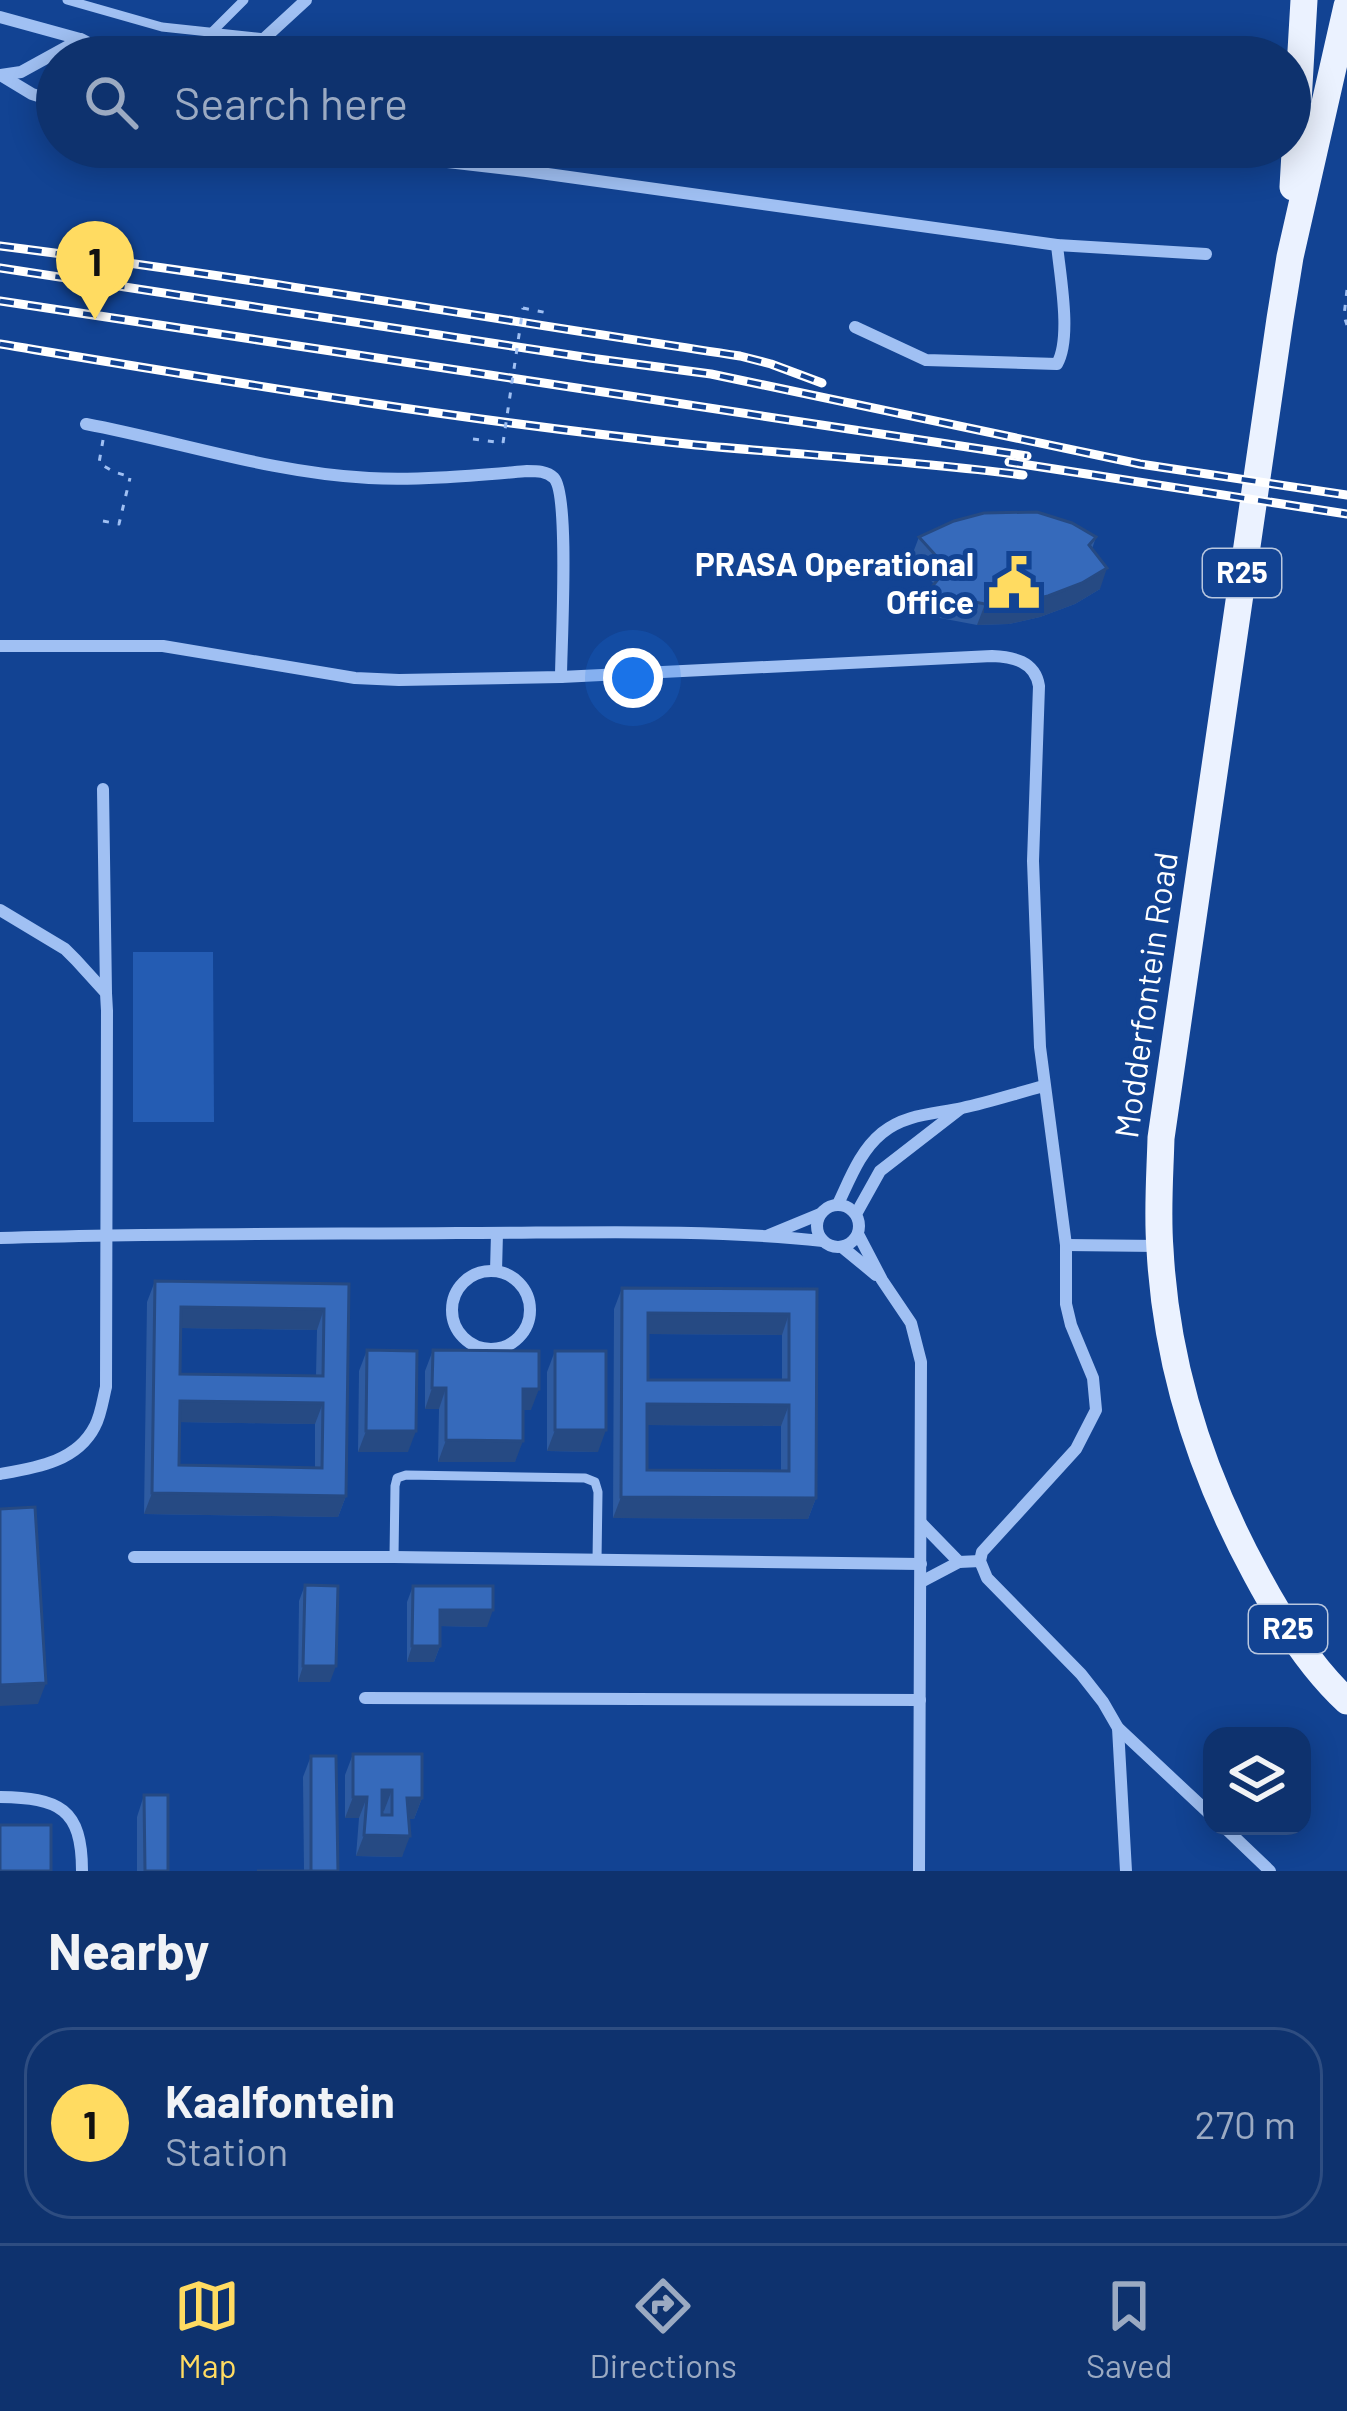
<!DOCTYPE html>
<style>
:root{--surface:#0e326e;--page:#1c3e76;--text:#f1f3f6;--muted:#9baac2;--line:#2e4d81;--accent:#ffdb61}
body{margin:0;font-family:Barlow,sans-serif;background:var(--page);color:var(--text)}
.controls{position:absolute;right:36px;bottom:36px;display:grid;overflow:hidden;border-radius:24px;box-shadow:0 6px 30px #0003}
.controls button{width:108px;height:108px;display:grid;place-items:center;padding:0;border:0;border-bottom:3px solid var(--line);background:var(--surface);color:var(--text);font:60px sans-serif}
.you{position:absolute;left:633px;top:678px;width:42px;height:42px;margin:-30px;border:9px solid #fff;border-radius:50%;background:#1a73e8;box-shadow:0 0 0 18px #1a73e833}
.badge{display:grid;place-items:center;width:78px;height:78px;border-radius:50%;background:var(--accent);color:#111;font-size:39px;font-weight:700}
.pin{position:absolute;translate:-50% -99px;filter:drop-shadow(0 3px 6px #0008)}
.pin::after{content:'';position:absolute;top:63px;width:42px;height:36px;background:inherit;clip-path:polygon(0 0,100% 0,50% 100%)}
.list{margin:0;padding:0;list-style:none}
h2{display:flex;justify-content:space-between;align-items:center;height:156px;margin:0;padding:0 48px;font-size:51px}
h2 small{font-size:39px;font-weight:400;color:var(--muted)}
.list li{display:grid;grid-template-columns:78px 1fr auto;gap:36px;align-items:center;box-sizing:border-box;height:192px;margin:0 24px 24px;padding:0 24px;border:3px solid var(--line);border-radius:48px}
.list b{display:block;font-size:45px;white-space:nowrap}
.list p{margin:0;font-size:39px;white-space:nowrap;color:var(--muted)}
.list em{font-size:39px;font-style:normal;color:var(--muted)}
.icon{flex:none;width:66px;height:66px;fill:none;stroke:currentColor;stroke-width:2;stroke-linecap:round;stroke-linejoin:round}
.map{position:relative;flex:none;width:1347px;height:1871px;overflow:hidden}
.search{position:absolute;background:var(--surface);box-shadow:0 6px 30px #0003;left:36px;right:36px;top:36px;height:132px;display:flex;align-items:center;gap:30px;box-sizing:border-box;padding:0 42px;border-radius:66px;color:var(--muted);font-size:45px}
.sheet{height:372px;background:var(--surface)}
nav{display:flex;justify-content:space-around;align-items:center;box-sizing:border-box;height:168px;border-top:3px solid var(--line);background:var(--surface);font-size:33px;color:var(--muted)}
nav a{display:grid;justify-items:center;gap:6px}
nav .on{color:var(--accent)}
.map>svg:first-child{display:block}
.green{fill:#245cb3}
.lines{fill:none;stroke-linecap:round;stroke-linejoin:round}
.path{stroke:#a0c0f3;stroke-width:3;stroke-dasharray:6 9;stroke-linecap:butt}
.service{stroke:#a0c0f3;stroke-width:9}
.minor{stroke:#a0c0f3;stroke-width:12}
.primary{stroke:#ebf2ff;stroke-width:27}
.rail-casing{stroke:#fff;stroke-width:9}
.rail{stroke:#124393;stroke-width:4.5;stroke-dasharray:14;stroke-linecap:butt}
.path-bridge{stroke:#a0c0f3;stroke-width:3;stroke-dasharray:6 9;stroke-linecap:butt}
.wall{fill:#2e5ba1;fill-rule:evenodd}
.shaded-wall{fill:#264a83}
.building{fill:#366abb;stroke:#264a83;stroke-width:3;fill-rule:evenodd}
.labels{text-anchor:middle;stroke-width:10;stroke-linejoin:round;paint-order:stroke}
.shield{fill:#124393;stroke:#b8c7df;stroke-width:3}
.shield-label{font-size:30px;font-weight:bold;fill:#fff}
.poi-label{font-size:33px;font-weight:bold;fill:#fff;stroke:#124393;text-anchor:end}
.street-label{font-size:33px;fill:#fff;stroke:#124393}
</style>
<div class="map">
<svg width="1347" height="1871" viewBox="0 0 1347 1871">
<rect width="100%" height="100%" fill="#124393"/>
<path class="green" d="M133 952H213L214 1122H133Z"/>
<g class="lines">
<g class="path">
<path d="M1347 290 1344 316 1347 325"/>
<path d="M523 308 548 313"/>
<path d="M473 439 503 443"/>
<path d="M103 440 99 463 114 472 131 477"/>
<path d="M103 521 119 524 130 478"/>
</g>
<g class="service">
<path d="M67 0 162 27 265 38"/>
<path d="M211 33 244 0"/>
<path d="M394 1557 395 1486 397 1478 406 1475 585 1478 595 1482 598 1492 597 1560"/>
</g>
<g class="minor">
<path d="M0 17 80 39"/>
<path d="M244 57 306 0"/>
<path d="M0 75 21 72 81 39 115 57"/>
<path d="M2 76 32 94 57 102"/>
<path d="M317 147 526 171 1057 245 1206 254"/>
<path d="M855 327 926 360 1057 364C1072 338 1060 276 1057 245"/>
<path d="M86 424C181 442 272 473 369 478 417 481 479 475 527 471 537 471 547 471 554 478 570 495 561 646 561 677"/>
<path d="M0 646H163L355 678 399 680 561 677 992 656C1013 657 1035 661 1039 686L1033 861 1040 1047 1066 1245V1304L1071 1325 1093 1378 1096 1410 1076 1449 982 1552 980 1561 987 1578 1081 1674 1103 1702 1118 1728 1212 1816"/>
<path d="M103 789 106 993"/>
<path d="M0 910 65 949 76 960 106 993 107 1011 106 1387C103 1399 101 1415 95 1426 77 1462 35 1468 0 1474"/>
<path d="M838 1204C850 1179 860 1151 882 1133 905 1114 935 1114 962 1108 990 1102 1017 1093 1044 1086"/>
<circle cx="838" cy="1226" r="21"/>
<path d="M856 1214 880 1171 960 1109"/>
<path d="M858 1234 882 1280 911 1323 921 1362 919 1871"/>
<path d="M769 1235 820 1214"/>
<path d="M0 1238C152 1233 305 1234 457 1233 578 1233 702 1228 823 1241"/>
<path d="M1066 1245 1158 1246"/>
<path d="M842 1247 876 1275"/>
<circle cx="491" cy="1310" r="39"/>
<path d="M496 1271 497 1233"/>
<path d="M922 1524 959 1562"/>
<path d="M134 1557H394L921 1564"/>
<path d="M921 1582 959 1562 980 1561"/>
<path d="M365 1698 920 1700"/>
<path d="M1118 1728 1126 1871"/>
<path d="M0 1797C59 1798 82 1808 82 1871"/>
<path d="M1223 1826 1270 1871"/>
</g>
<g class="primary">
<path d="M1347 6 1290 257 1280 319 1161 1138C1160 1175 1157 1212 1160 1249 1166 1364 1201 1473 1256 1574 1280 1619 1309 1666 1347 1701"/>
<path d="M1293 187 1304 0"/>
</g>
<g class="rail-casing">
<g id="rail">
<path d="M0 246C247 277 494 319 740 356L771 364 822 383"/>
<path d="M0 268 590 358 711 374 1140 464 1347 495"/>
<path d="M0 301 1027 456"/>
<path d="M0 344C231 382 463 421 696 445 805 455 914 461 1023 475"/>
<path d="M1009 462 1347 514"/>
</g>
</g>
<use href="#rail" class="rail"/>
<path class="path-bridge" d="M503 443 523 308"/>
</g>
<g class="wall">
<path d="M919 537H1096L1092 549 1100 589 1075 604 1040 617 1009 624 977 625 919 614 927 593 934 584 911 558Z"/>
<path d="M155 1281 349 1284 346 1496 338 1517 144 1514 147 1302ZM181 1328 317 1330 316 1376 180 1374ZM179 1422 315 1424V1467L179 1465Z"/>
<path d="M622 1288 817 1289 816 1498 808 1519 613 1518 614 1309ZM648 1334 782 1335V1380H648ZM647 1425 781 1426V1471L647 1470Z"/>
<path d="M367 1350 408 1452H358L359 1371Z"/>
<path d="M433 1350 531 1410H523L515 1462H438L439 1409H425V1371Z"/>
<path d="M555 1351 598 1452 547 1451V1372Z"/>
<path d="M305 1585 330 1682H298L299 1601Z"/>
<path d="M413 1586 487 1627 440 1626V1646L434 1662H407V1602Z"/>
<path d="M353 1754 422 1798 414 1819H409L402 1857 356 1856 359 1818H345V1775Z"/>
<path d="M311 1756 338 1871H304L303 1777Z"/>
<path d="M144 1795 168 1871H137V1817Z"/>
</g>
<g class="shaded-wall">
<path d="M1107 568 1100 589 1075 604 1040 617 1009 624 977 625 985 604Z"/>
<path d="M181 1307 324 1309 317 1330 174 1328Z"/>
<path d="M648 1313 789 1314 782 1335 640 1334Z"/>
<path d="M432 1388H446L439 1409H425Z"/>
<path d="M523 1389H539L531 1410H516Z"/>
<path d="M180 1401 323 1403 315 1424 172 1422Z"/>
<path d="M647 1404 789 1405 781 1426 640 1425Z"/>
<path d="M555 1430H606L598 1452 547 1451Z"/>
<path d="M366 1431H416L408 1452H358Z"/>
<path d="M446 1440 523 1441 515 1462H438Z"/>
<path d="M152 1493 346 1496 338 1517 144 1514Z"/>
<path d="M621 1497 816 1498 808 1519 613 1518Z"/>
<path d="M440 1610H493L487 1627 434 1626Z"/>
<path d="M412 1646H440L434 1662H407Z"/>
<path d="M303 1666H336L330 1682H298Z"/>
<path d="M46 1683 38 1704 0 1706V1685Z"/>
<path d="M382 1790H392L384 1811H375Z"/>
<path d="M353 1797H367L359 1818H345Z"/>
<path d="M407 1798H422L414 1819H400Z"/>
<path d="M364 1835 410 1836 402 1857 356 1856Z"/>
</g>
<g class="building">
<path d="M1037 512 1072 523 1096 537 1089 545 1107 568 1082 583 1048 596 1017 603 985 604 927 593 947 568 919 537 954 521 984 513Z"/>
<path d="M155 1281 349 1284 346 1496 152 1493ZM181 1307 324 1309 323 1376 180 1374ZM180 1401 323 1403 322 1468 179 1465Z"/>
<path d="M622 1288 817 1289 816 1498 621 1497ZM648 1313 789 1314V1380H648ZM647 1404 789 1405V1471L647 1470Z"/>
<path d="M367 1350 417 1351 416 1431H366Z"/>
<path d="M433 1350 539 1351V1389H523V1441L446 1440V1388H432Z"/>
<rect x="555" y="1351" width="51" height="79"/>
<path d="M35 1507 46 1683 0 1685V1509Z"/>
<path d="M305 1585 338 1586 336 1666H303Z"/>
<path d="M413 1586H493V1610H440V1646H412Z"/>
<path d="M353 1754H422V1798H407L410 1836 364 1835 367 1797H353ZM382 1790H392V1815H382Z"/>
<path d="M311 1756H336L338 1871H257H311Z"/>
<path d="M144 1795H168V1871H145Z"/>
<rect x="0" y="1825" width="51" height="46"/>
</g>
<defs>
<g id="civic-bare" transform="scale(4.14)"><path d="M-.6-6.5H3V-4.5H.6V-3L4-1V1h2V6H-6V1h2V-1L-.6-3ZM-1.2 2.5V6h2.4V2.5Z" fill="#ffdb61" stroke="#124393" stroke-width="2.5" paint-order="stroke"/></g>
</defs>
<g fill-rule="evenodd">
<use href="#civic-bare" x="1014" y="583"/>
</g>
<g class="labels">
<g class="shield">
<rect x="1203" y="549" width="78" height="48" rx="9"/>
<rect x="1249" y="1605" width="78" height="48" rx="9"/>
</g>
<g class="shield-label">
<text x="1242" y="583">R25</text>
<text x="1288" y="1639">R25</text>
</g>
<g class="poi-label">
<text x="974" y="576">PRASA Operational<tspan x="974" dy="38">Office</tspan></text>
</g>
<g class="street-label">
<text transform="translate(1146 995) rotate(-82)" y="12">Modderfontein Road</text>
</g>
</g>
</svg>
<div class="controls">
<button><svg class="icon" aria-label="layers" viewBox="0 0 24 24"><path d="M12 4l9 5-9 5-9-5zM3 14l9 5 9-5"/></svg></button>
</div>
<div class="you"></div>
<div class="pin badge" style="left:95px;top:320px">1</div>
<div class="search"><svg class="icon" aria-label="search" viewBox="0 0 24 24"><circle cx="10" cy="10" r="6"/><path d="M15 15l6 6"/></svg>Search here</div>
</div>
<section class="sheet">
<h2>Nearby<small></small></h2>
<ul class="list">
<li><span class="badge">1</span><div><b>Kaalfontein</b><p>Station</p></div><em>270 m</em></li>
</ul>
</section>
<nav>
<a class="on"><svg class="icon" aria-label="map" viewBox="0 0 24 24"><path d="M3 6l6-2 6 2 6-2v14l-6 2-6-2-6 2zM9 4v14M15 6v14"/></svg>Map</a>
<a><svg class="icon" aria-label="directions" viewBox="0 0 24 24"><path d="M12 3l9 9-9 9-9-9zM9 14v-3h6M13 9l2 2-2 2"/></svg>Directions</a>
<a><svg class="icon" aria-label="saved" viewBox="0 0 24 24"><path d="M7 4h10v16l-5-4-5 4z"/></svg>Saved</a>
</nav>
